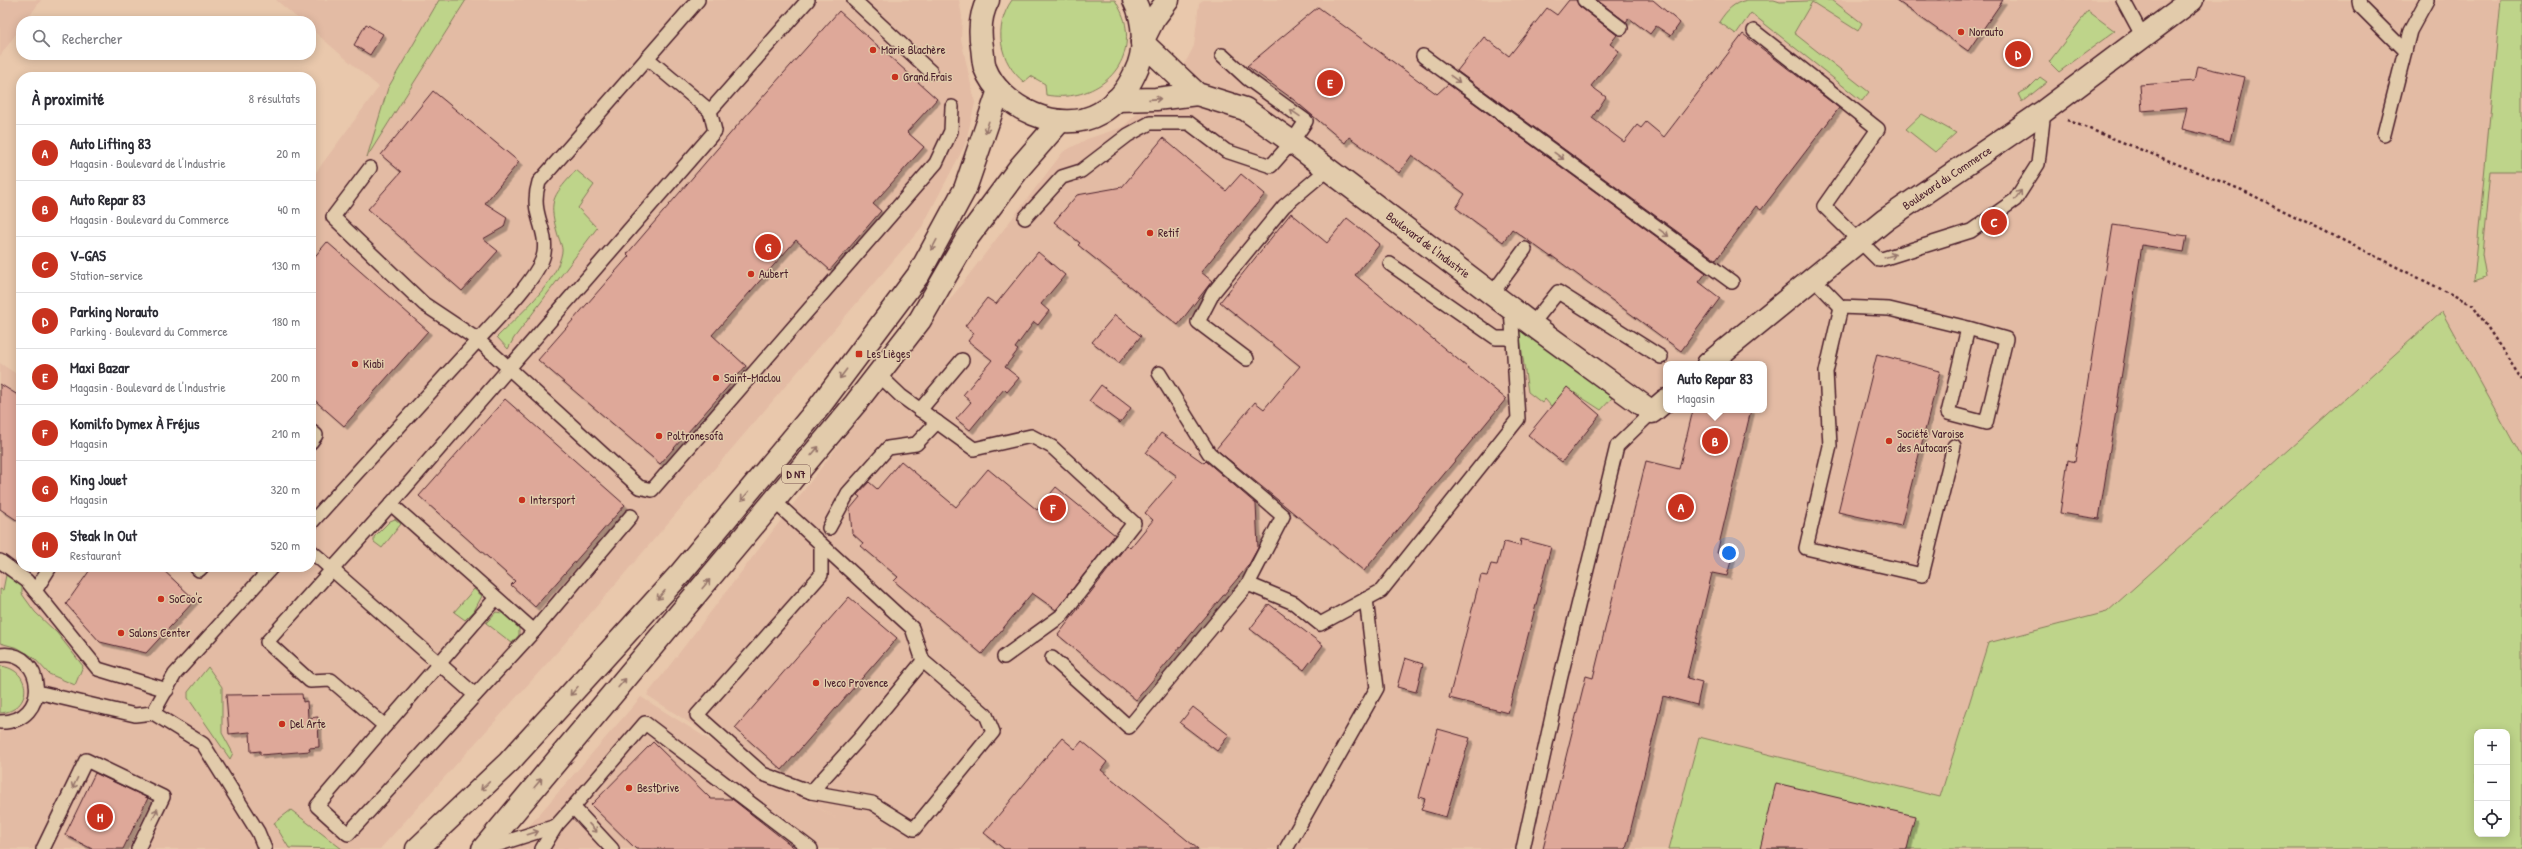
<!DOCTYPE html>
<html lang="fr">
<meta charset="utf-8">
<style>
:root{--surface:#fff;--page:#f7f7f7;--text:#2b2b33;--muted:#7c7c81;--line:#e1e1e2;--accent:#c8321e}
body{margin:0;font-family:"Patrick Hand",sans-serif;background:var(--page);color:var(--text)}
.controls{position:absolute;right:12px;bottom:12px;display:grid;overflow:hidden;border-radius:8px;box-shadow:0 2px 10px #0003}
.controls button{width:36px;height:36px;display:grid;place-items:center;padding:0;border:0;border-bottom:1px solid var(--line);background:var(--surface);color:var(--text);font:20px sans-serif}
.you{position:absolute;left:1729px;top:553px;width:14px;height:14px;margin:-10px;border:3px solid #fff;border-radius:50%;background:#1a73e8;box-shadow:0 0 0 6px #1a73e833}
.badge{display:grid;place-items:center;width:26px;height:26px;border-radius:50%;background:var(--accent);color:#fff;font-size:13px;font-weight:700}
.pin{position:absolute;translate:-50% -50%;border:2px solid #fff;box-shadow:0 1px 4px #0006}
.popup{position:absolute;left:1663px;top:361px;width:104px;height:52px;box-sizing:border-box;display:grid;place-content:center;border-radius:8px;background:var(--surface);filter:drop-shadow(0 1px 3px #0005);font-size:13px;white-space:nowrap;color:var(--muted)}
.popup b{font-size:15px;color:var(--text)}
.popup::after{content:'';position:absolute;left:50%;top:100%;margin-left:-8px;border:8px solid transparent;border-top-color:var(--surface)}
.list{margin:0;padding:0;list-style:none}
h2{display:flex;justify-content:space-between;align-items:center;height:52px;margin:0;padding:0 16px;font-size:17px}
h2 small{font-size:13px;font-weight:400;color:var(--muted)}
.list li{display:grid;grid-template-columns:26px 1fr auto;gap:12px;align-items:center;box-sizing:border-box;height:56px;padding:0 16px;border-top:1px solid var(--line)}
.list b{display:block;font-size:15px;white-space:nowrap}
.list p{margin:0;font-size:13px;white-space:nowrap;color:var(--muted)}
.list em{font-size:13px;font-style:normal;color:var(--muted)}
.icon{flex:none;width:22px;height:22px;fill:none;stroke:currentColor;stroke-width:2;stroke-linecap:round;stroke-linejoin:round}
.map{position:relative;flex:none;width:2522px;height:849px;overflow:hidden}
.search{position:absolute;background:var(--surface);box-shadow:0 2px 10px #0003;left:16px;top:16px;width:300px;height:44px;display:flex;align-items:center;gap:10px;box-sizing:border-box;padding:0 14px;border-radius:16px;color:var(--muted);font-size:15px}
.panel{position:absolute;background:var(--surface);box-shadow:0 2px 10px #0003;left:16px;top:72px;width:300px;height:500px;border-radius:16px}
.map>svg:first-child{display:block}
.built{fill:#e3bba4;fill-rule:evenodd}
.green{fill:#bed48a;stroke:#847a5a;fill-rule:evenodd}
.building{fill:#dea899;stroke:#4a1f2b;filter:url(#shadow)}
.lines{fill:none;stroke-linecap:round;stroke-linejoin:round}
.lane-casing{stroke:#4a1f2b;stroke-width:16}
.street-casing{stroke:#4a1f2b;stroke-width:25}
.primary-casing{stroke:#4a1f2b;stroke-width:25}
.path{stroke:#4a1f2b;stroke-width:2.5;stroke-dasharray:3 3;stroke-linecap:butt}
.lane{stroke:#e2cbab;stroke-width:13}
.street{stroke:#e2cbab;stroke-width:22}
.primary{stroke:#e2cbab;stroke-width:22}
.oneway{stroke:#96756b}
.poi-dot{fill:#c8321e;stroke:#e2cbab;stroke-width:1.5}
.labels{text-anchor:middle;stroke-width:3;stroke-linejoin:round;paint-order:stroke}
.shield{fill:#e2cbab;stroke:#785351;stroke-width:1}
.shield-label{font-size:11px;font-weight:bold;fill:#4a1f2b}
.poi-label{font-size:12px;fill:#4a1f2b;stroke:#e2cbab;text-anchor:start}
.street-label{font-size:12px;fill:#4a1f2b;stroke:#e2cbab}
</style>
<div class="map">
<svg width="2522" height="849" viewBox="0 0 2522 849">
<defs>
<filter id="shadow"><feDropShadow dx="3.5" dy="3.5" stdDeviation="0" flood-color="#0004"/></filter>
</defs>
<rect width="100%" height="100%" fill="#e9c8ac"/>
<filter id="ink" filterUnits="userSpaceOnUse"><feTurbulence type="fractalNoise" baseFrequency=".025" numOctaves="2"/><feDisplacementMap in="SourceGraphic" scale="8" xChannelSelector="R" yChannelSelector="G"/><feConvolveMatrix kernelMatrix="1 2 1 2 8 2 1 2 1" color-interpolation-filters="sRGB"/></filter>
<g filter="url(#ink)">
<g class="built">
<path d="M0 0H41L26 21H21V27L0 56Z"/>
<path d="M276 0H959L962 16 961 39 975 103 965 145 922 227 559 650 380 849H0V363L21 377V567H311V179L379 87 311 29V21H301Z"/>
<path d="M1203 0H2522V458L2441 313 2107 612 1988 643 1940 797 1699 737 1669 849H509L641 697 835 818 647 695 1063 152 1087 139 1123 127 1181 71 1194 46 1199 3ZM1666 364H1764V410H1666Z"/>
</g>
<g class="green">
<path d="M439 0H466L367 157 388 88Z"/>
<path d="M1012 0H1115C1120 9 1125 18 1126 28 1132 75 1088 103 1046 95L1045 84 1031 76 1024 82C999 62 993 27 1012 0Z"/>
<path d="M1747 0H1774L1780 2 1832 0 1862 23 1858 31 1812 2 1794 33 1869 92 1862 101 1751 13 1736 34 1719 22C1727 10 1733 3 1747 0Z"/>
<path d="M2501 0H2522V171H2490L2482 254 2486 277 2474 281Z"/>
<path d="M2088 11 2115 31 2059 72 2049 62Z"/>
<path d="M2040 77 2047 82 2022 102 2018 94 2028 89Z"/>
<path d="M1922 114 1956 133 1935 152 1906 129Z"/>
<path d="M576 170 594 185 578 208 597 228 514 338 508 349 497 337C518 316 557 283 562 252 563 247 558 237 557 232 547 198 555 195 576 170Z"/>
<path d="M2442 312 2522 458V849H1669L1699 737 1940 797 1988 643 2107 612ZM2477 732H2507V834H2477Z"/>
<path d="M1523 328 1612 398 1601 410 1567 388 1551 406 1545 399 1542 403 1528 392 1519 332Z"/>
<path d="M395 519 401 524 382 548 374 542V537L390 521Z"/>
<path d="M6 575 22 581V594L35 612 57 633 83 666 75 685 49 674 33 657 18 648 0 643V589L3 590Z"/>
<path d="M474 589 482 596 474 611 465 620 454 612Z"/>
<path d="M496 612 502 613 519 628V635L512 643 486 623Z"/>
<path d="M0 666C33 669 33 711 0 713Z"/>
<path d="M208 667 222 687V733L233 753 230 759 188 698V692Z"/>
<path d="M291 810 342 849 289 848 274 823Z"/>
</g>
<g class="building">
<path d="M1569 0H1576L1579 6 1617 35 1610 44 1619 51 1591 86 1606 97 1592 118 1624 142 1637 125 1641 128 1646 122 1664 137 1743 34 1839 108 1761 210 1756 206 1716 260 1457 71 1484 37 1509 56 1547 8 1557 15Z"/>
<path d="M1597 0H1653L1680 23 1671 36 1656 26 1650 34 1629 18 1626 22Z"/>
<path d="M1896 0H2003L1968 51Z"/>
<path d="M1318 7 1437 94 1448 84 1706 273 1699 282 1720 298 1681 351 1552 256 1551 257 1512 229 1503 242 1456 208 1465 194 1412 155 1399 173 1349 137 1345 143 1294 100 1247 66Z"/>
<path d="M839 11 937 99 907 132 924 147 873 204 881 211 830 270 796 240 712 335 746 366 660 464 538 360 629 256 627 254 735 128Z"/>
<path d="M366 24 383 34 370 55 354 45Z"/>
<path d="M2197 66 2245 77 2230 141 2182 129 2187 107 2142 111 2140 85 2194 81Z"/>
<path d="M433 91 519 162 485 203 507 217 504 227 483 239 498 251 462 291 368 209 401 172 381 155Z"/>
<path d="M1163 138 1226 191 1241 174 1265 194 1201 272 1212 281 1178 325 1078 245 1080 243 1054 222 1077 195 1122 187Z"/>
<path d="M1291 213 1327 243 1347 218 1380 244 1355 275 1506 399 1364 571 1216 449 1255 402 1264 409 1300 366 1220 302Z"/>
<path d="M2113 225 2187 236 2184 252 2142 245 2099 519 2060 513 2068 460 2075 462Z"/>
<path d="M327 242 428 331 344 426 311 397V261Z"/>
<path d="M1038 252 1065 275 1041 304 1049 311 1038 325 1034 322 1015 348 1018 350 1005 367 1019 378 1007 392 1004 389 970 430 956 419 971 402 963 395 992 360 968 341 974 333 965 326 987 298 996 304Z"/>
<path d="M1115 315 1141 336 1119 363 1092 342Z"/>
<path d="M1877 354 1940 371 1901 526 1838 512Z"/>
<path d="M0 384 21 397V523L0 509Z"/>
<path d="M1101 385 1131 408 1120 423 1089 401Z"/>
<path d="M1567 387 1600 415 1562 462 1528 435Z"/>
<path d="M505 399 625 505 535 607 511 585 515 581 419 496Z"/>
<path d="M1693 410H1751L1717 553 1732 557 1727 576 1712 573 1687 678 1702 682 1697 705 1663 696 1626 849H1543L1586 676 1593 678 1646 461 1679 469Z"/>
<path d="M1161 433 1204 463 1206 461 1256 504 1258 548 1248 566 1136 700 1058 635 1127 545 1130 548 1153 520 1145 513 1177 476 1146 453Z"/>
<path d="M901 461 956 507 988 469 1037 510 1056 487 1115 535 1056 610 1032 593 982 654 894 581 898 577 861 546 863 543 852 533 850 509 860 497 857 495 869 482 877 489Z"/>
<path d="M1521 539 1551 547 1508 713 1449 698 1481 575 1487 576 1491 564 1497 565 1503 544 1505 542 1520 546Z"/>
<path d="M92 567H160L195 600 146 653 100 642 66 604Z"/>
<path d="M849 597 897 638 782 770 735 728Z"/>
<path d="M1269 604 1323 645 1304 670 1250 629Z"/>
<path d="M1405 658 1423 664 1416 692 1397 687Z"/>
<path d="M302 694 303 702 307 701 308 718 318 717 319 747 309 748 310 751 260 755V751L251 752 250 732 229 734 226 695Z"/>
<path d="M1193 707 1229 735 1217 751 1180 723Z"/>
<path d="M1438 729 1470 738 1446 817 1421 810 1425 799 1419 797Z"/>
<path d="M1062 738 1075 749 1082 741 1107 762 1101 770 1198 849H1004L984 833Z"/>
<path d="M653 742 711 799H732L796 849H636L591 805Z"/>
<path d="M95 773 148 798 123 849H92L65 835Z"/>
<path d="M1776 783 1915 816 1907 849H1760Z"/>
</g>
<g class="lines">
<g class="lane-casing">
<g id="lane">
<path d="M854 0 931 72"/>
<path d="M1584 0 1621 28"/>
<path d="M2123 0 2143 37"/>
<path d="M2359 0 2360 6 2405 51"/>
<path d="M1754 31 1878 129 1824 206 1879 260 1971 231 2015 200 2038 164 2044 111"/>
<path d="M1423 56 1732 282"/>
<path d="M647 58 710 111 808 0"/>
<path d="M2384 134 2410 31 2427 0"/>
<path d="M370 168 333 217 424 304 478 340C494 322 541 275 544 253 548 227 529 214 539 182L698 0"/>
<path d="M1025 218 1062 177 1081 171 1128 135 1150 123H1189L1226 151 1271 166 1292 142 1306 121 1248 79 1222 55"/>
<path d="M1390 264 1496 338H1513"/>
<path d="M1813 278 1841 307 1889 309 1968 328 1948 413 1986 423 2006 339 1968 328"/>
<path d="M1492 294 1525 249"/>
<path d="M1841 307 1826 372 1830 446 1806 548 1922 575 1954 446"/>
<path d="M1532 324 1558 292 1661 357"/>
<path d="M1247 359 1198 322 1213 293 1284 206 1328 169"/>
<path d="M1159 373 1209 453 1283 516 1248 584"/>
<path d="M878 374 901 396 974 449 1031 436 1052 447 1134 523 1061 616 1004 657"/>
<path d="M920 410 962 360"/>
<path d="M311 431 316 435 311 442"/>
<path d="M774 501 821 544V575L697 715 763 774 811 792 859 739 923 661 912 628 821 544"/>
<path d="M391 504 534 631 348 834 317 806 385 726 331 680 310 681 267 642Z"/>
<path d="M391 504 715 131 710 111"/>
<path d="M311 523 478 340 639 487 652 490 936 163 951 131 952 107"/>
<path d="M829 528 848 493 888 448 916 444 937 422"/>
<path d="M311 551 475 695"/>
<path d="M0 561 27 581 98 669 167 690"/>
<path d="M196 567 199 570 202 567"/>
<path d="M35 591 50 567"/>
<path d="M534 631 631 516"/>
<path d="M0 655C45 649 52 723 0 722"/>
<path d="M1052 658 1129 727 1248 584 1294 603 1320 624 1381 591 1518 419 1511 308"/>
<path d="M37 692 135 715 153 713 203 744 258 832 265 849"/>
<path d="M153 713 175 674 272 567"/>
<path d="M385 726 496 598"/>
<path d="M811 792 872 803 914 829 993 732 986 715 923 661"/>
<path d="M573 807 645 723 811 849"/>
<path d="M487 848 556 826"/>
<path d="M43 849 86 760 163 797 138 849"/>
<path d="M542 849 556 826 573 807 612 849"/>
<path d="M1286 849 1377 688 1366 599"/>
<path d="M1523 849 1560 680 1617 446 1652 412"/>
</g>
</g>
<g class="street-casing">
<g id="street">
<path d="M1142 42 1197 94 1245 109 1292 142 1538 329 1652 412 1666 400"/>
<path d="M1116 100 1156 99 1197 94"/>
<path d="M1708 364 1885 220 2044 111 2192 0"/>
</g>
</g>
<g class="primary-casing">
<g id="primary">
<path d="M988 0C980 15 979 30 982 47 983 53 983 62 985 68 1000 108 1061 136 1100 113 1116 104 1127 90 1135 73 1146 52 1145 21 1134 0"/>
<path d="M1142 42 1153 20 1168 0"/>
<path d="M417 849 509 762 680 574 819 407 919 274 965 189 999 90"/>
<path d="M483 849 855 404 920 320 968 237 1020 167 1060 121"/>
</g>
</g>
<path class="path" d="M2067 120 2242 190 2473 305 2522 380"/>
<use href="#lane" class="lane"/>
<use href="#street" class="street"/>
<use href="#primary" class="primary"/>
</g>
<defs><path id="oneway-shaft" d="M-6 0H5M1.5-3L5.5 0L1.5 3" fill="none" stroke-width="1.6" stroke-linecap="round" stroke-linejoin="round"/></defs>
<g class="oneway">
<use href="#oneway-shaft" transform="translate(1455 79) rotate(36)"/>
<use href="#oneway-shaft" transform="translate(1155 99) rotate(-4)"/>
<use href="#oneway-shaft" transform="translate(1295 113) rotate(-145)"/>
<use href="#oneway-shaft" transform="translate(987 127) rotate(108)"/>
<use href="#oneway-shaft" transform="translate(1559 156) rotate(36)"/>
<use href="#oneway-shaft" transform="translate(2018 195) rotate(-55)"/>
<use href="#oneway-shaft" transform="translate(1664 233) rotate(36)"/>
<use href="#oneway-shaft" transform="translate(934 245) rotate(118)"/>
<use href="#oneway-shaft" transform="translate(1890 256) rotate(-17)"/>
<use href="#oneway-shaft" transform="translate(843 374) rotate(127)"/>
<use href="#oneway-shaft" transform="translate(815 451) rotate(-50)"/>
<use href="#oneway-shaft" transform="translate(745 496) rotate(130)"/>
<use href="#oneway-shaft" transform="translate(706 584) rotate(-50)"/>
<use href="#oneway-shaft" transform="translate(661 595) rotate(132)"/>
<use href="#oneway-shaft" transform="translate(622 683) rotate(-50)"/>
<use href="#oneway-shaft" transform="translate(574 691) rotate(132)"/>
<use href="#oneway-shaft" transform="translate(75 783) rotate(116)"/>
<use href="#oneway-shaft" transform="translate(538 783) rotate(-50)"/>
<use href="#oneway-shaft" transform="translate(485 786) rotate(136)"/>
<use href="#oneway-shaft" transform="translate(155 814) rotate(-64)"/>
<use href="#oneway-shaft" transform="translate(593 828) rotate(47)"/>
<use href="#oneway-shaft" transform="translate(533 833) rotate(-17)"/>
</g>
</g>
<g class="poi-dot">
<circle cx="1961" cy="32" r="4"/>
<circle cx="873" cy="50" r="4"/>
<circle cx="895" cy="77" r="4"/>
<circle cx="1150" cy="233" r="4"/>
<circle cx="751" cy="274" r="4"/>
<rect x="855" y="350" width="8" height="8" rx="2"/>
<circle cx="355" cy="364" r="4"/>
<circle cx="716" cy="378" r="4"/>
<circle cx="659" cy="436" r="4"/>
<circle cx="1889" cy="441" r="4"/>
<circle cx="522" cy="500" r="4"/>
<circle cx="161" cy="599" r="4"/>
<circle cx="121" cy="633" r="4"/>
<circle cx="816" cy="683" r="4"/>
<circle cx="282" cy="724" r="4"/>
<circle cx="629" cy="788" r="4"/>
</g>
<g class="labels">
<rect class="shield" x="782" y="465" width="28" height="18" rx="3"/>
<g class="shield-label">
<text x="796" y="478">D N7</text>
</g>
<g class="poi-label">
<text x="1969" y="36">Norauto</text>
<text x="881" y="54">Marie Blachère</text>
<text x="903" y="81">Grand Frais</text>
<text x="1158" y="237">Retif</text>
<text x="759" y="278">Aubert</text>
<text x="867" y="358">Les Lièges</text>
<text x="363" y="368">Kiabi</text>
<text x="724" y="382">Saint-Maclou</text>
<text x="1897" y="438">Société Varoise<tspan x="1897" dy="14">des Autocars</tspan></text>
<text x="667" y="440">Poltronesofà</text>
<text x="530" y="504">Intersport</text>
<text x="169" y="603">SoCoo'c</text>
<text x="129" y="637">Salons Center</text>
<text x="824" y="687">Iveco Provence</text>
<text x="290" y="728">Del Arte</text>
<text x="637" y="792">BestDrive</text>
</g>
<g class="street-label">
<text transform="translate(1947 178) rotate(-34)" y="4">Boulevard du Commerce</text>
<text transform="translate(1428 245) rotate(37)" y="4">Boulevard de l'Industrie</text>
</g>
</g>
</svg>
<div class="controls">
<button>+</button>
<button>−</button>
<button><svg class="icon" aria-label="locate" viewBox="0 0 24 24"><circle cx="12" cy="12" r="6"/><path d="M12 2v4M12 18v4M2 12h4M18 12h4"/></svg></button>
</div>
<div class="you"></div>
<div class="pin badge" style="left:1681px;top:507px">A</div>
<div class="pin badge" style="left:1715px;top:441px">B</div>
<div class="popup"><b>Auto Repar 83</b>Magasin</div>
<div class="pin badge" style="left:1994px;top:222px">C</div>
<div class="pin badge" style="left:2018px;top:54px">D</div>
<div class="pin badge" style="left:1330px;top:83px">E</div>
<div class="pin badge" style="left:1053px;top:508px">F</div>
<div class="pin badge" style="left:768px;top:247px">G</div>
<div class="pin badge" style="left:100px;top:817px">H</div>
<div class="search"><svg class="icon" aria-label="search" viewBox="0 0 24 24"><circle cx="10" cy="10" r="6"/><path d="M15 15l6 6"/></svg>Rechercher</div>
<section class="panel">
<h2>À proximité<small>8 résultats</small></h2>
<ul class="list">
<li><span class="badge">A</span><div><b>Auto Lifting 83</b><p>Magasin · Boulevard de l'Industrie</p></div><em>20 m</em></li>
<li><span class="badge">B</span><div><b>Auto Repar 83</b><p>Magasin · Boulevard du Commerce</p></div><em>40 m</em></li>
<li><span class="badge">C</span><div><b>V-GAS</b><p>Station-service</p></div><em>130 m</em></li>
<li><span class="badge">D</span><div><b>Parking Norauto</b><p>Parking · Boulevard du Commerce</p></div><em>180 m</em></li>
<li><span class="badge">E</span><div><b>Maxi Bazar</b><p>Magasin · Boulevard de l'Industrie</p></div><em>200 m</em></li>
<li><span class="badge">F</span><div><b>Komilfo Dymex À Fréjus</b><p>Magasin</p></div><em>210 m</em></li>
<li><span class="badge">G</span><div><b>King Jouet</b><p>Magasin</p></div><em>320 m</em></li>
<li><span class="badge">H</span><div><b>Steak In Out</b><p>Restaurant</p></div><em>520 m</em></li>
</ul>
</section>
</div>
